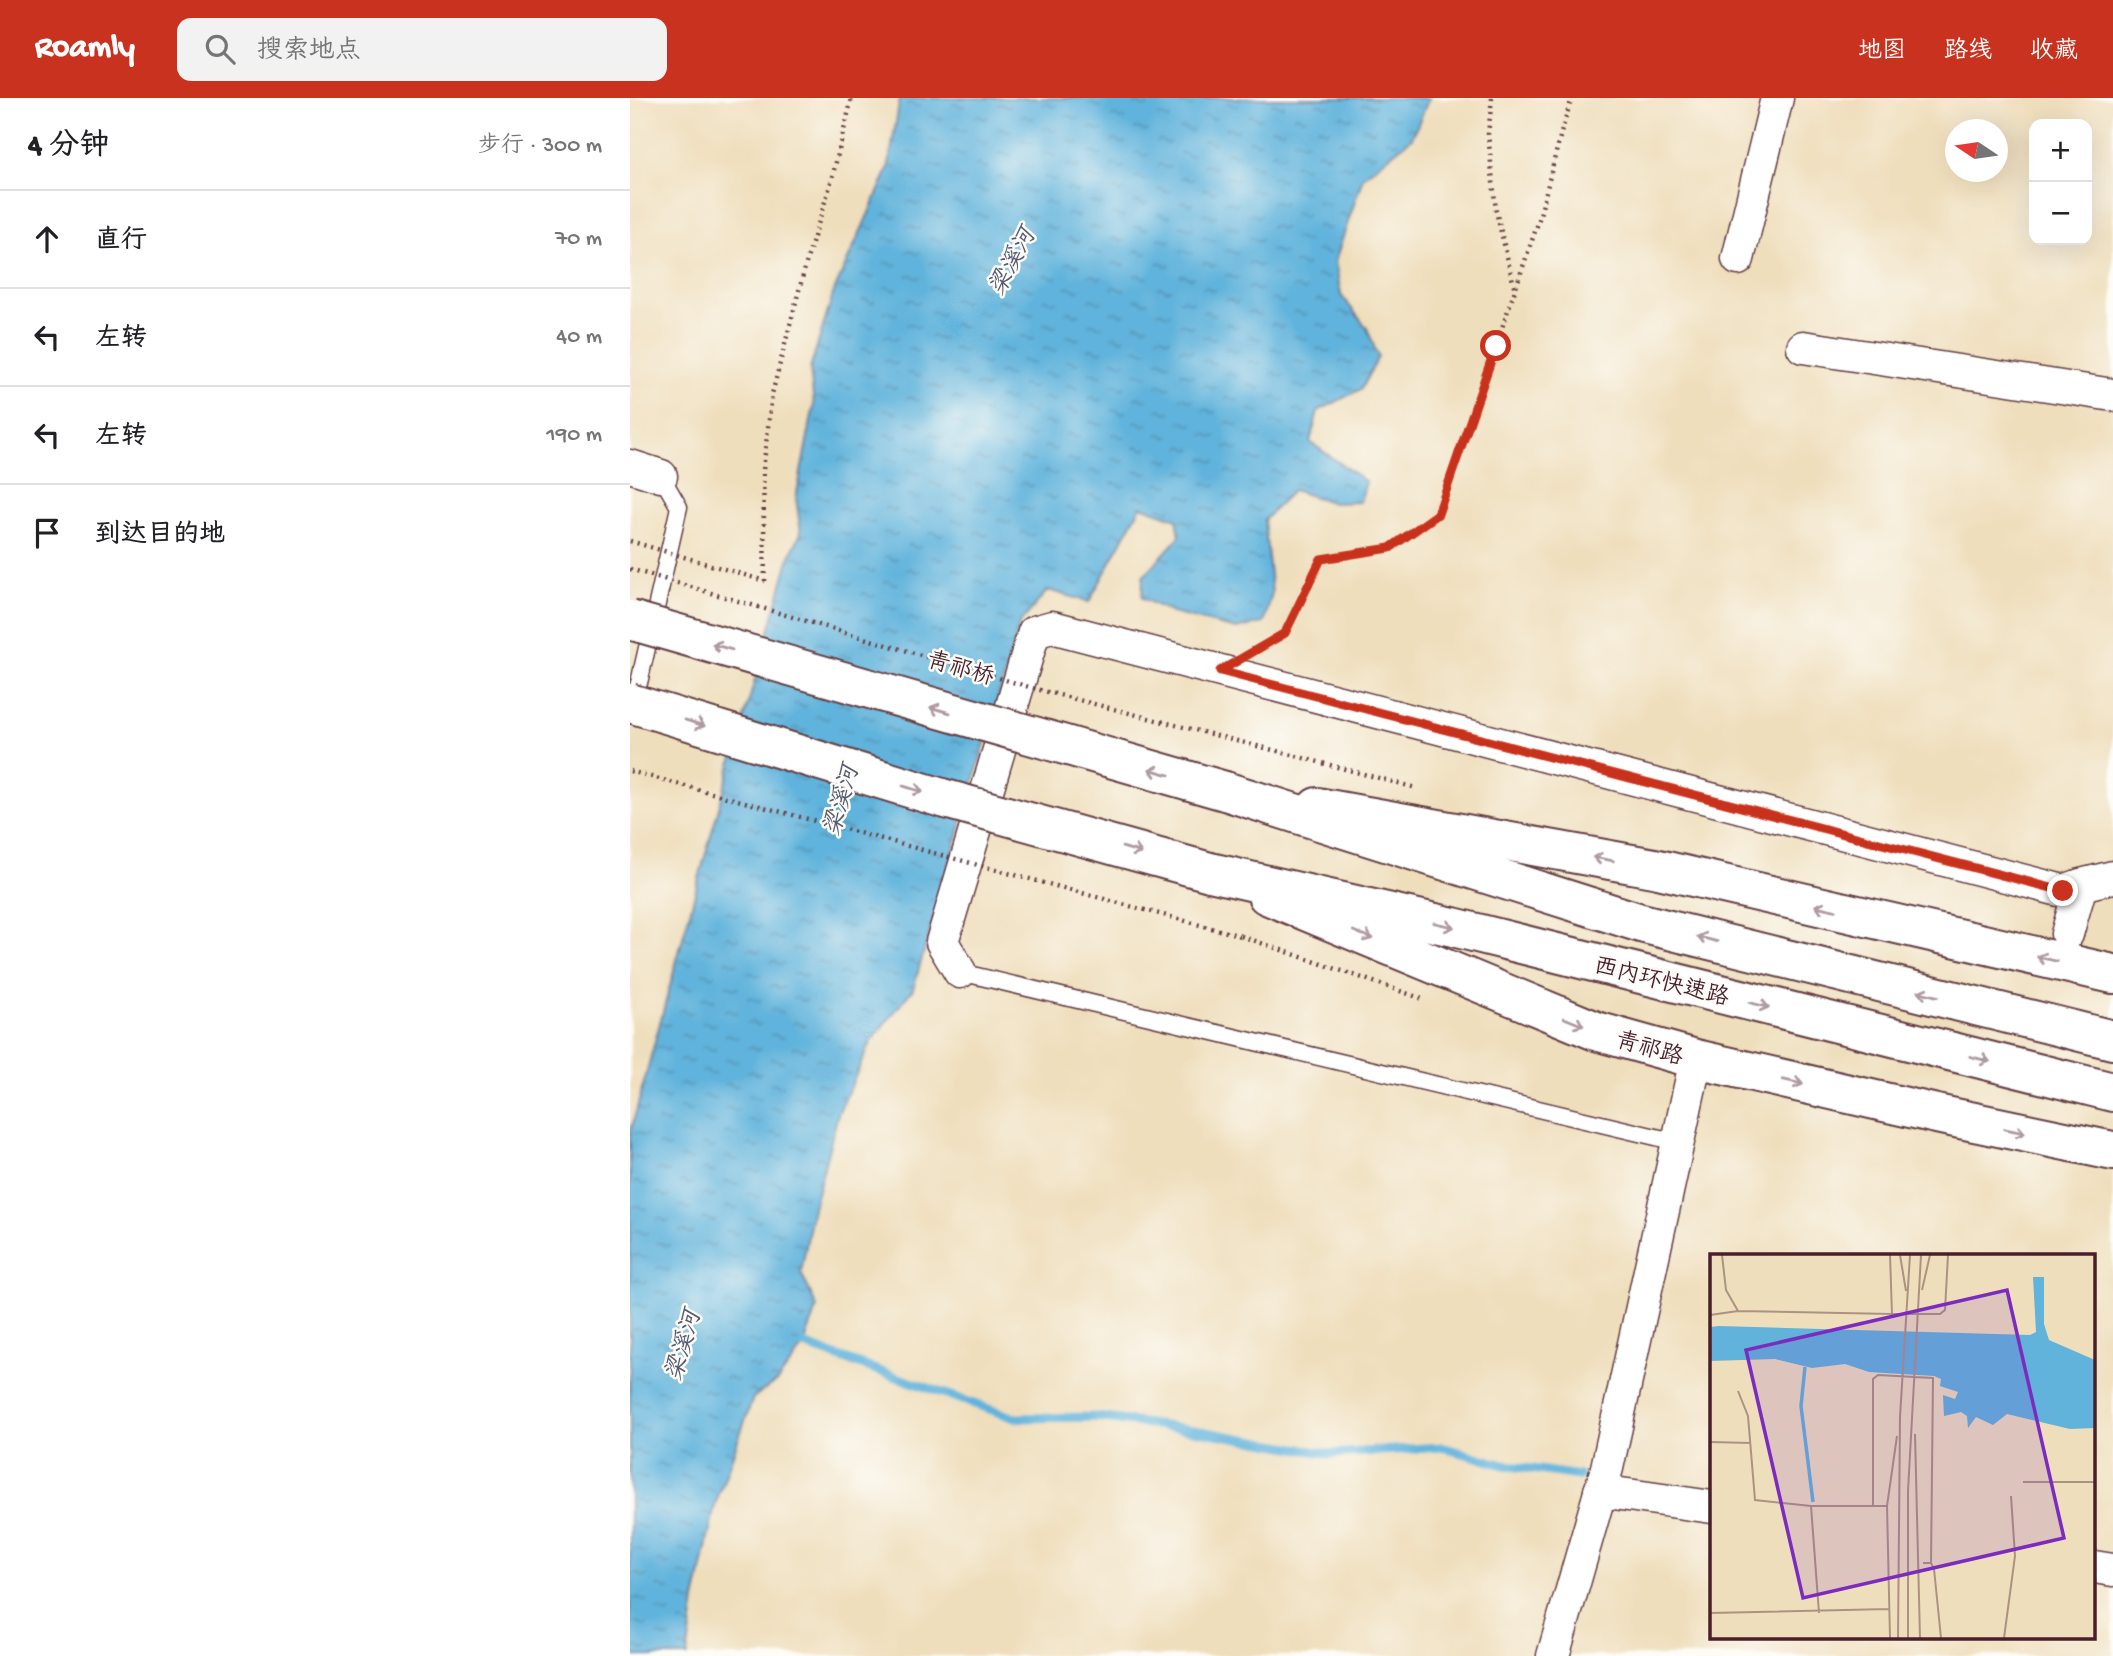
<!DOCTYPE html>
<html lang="zh">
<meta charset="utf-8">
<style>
:root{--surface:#fff;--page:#f2f2f2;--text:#202124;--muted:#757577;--line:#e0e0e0;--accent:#c8321e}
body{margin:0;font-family:"Gochi Hand","LXGW WenKai TC",sans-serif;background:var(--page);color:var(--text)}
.controls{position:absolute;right:21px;top:21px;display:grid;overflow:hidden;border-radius:14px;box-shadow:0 7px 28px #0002}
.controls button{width:63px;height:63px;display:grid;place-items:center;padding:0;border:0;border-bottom:2px solid var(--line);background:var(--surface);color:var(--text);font:35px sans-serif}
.compass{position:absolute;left:1315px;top:21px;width:63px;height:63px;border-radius:50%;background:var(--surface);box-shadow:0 7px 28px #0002;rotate:283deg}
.stop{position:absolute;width:21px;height:21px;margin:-16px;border:5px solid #c8321e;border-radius:50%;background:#fff}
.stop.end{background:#c8321e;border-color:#fff;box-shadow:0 2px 7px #0008}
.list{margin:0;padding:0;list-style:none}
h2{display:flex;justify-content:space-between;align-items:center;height:91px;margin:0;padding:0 28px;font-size:30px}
h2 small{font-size:23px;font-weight:400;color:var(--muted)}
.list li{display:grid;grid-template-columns:46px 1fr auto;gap:21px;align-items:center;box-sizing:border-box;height:98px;padding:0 28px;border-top:2px solid var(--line)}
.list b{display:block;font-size:26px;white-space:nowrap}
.list em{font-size:23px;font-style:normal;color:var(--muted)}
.icon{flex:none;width:38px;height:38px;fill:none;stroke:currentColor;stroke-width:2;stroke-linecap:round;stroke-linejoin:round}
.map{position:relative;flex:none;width:1483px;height:1558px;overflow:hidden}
header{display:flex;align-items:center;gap:42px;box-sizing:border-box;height:98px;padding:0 35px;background:var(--accent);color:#fff}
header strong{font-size:33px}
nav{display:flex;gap:38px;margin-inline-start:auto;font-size:24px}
.search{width:490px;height:63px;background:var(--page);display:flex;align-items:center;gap:18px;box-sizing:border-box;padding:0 24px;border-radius:14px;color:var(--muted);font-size:26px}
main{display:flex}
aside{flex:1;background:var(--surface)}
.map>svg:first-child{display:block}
.water{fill:url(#water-ripples);stroke:#566984;stroke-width:2}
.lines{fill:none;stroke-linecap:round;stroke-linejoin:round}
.stream{stroke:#61b3dc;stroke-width:9}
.service-casing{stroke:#633c41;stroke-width:19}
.minor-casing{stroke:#633c41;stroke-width:35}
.primary-casing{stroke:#633c41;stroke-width:42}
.trunk-casing{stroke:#633c41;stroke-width:42}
.path{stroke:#633c41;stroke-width:4.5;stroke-dasharray:2 5;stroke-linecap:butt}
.service{stroke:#fff;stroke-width:16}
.minor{stroke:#fff;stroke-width:32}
.primary{stroke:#fff;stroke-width:38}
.trunk{stroke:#fff;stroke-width:38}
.trunk-bridge-casing{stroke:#633c41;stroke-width:42;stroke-linecap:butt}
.path-bridge{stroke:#633c41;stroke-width:4.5;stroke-dasharray:2 5;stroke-linecap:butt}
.trunk-bridge{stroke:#fff;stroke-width:38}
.oneway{stroke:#ae9aa0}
.route{stroke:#c8321e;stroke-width:9}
.labels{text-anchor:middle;stroke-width:5;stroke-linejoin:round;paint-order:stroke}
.street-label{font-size:23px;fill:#4a1f2b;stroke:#fdfcf7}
.water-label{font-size:24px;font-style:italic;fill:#535a72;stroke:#fdfcf7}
.inset-river{fill:none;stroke:#61b3dc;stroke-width:3.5}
.inset-road{fill:none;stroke:#ad9282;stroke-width:2}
.view{fill:#7b2cbf;fill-opacity:0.15;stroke:#7b2cbf;stroke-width:3.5}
.inset-edge{fill:none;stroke:#4a1f2b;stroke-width:3.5}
</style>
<header>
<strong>Roamly</strong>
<div class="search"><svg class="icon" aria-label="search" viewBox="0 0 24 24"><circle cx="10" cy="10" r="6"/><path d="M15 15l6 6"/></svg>搜索地点</div>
<nav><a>地图</a><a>路线</a><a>收藏</a></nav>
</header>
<main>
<aside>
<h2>4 分钟<small>步行 · 300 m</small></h2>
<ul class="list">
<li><svg class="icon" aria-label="ahead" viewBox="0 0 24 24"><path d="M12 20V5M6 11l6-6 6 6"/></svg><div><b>直行</b></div><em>70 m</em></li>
<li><svg class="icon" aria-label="left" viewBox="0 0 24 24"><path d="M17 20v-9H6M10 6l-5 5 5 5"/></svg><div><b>左转</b></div><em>40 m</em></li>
<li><svg class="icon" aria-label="left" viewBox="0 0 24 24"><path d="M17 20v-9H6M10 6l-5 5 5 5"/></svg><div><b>左转</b></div><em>190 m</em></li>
<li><svg class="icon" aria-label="arrive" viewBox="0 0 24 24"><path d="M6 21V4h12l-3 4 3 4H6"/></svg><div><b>到达目的地</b></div></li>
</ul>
</aside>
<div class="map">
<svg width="1483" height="1558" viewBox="0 0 1483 1558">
<defs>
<pattern id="water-ripples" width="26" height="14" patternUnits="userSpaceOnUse" patternTransform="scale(1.75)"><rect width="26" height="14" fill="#61b3dc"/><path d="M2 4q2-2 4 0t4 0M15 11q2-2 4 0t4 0" fill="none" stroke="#5291b3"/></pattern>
</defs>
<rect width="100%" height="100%" fill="#fdfcf7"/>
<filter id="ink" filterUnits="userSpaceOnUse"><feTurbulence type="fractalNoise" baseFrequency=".0143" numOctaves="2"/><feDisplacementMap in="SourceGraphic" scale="14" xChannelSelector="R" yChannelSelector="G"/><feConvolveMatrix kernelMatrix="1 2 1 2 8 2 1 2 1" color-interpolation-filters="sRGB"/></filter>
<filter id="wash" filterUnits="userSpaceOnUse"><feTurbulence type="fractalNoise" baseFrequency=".00686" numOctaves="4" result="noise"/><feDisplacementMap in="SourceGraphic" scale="28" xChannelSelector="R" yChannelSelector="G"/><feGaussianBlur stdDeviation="1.57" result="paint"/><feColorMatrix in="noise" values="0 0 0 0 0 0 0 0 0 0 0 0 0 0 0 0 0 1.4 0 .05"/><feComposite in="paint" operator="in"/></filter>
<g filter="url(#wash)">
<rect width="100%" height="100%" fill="#efdebc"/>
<path class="water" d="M270 0H799L782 40 733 79 705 163 711 197 737 230 748 259 731 291 688 313 680 344 736 384 730 404 703 405 663 392 634 422 642 495 634 525 606 531 542 515 512 500 513 479 550 438 547 421 511 408 459 504 418 492 390 525 283 891 241 943 208 1016 183 1110 171 1175 187 1209 174 1247 147 1283 123 1300 85 1407 65 1503 57 1558H0V1036L72 769 160 458 171 435 166 400 184 307 180 271 204 193 258 72Z"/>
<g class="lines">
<path class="stream" d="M174 1247 385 1320 467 1319 564 1332 700 1356 812 1349 874 1367 949 1378"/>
</g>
</g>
<g filter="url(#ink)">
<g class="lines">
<g class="service-casing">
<g id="service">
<path d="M4 607 49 409 31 378"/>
<path d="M330 874 1047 1044"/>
</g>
</g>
<g class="minor-casing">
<g id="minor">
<path d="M1108 161 1147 0"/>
<path d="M1173 249 1483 297"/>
<path d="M0 368 31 378"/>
<path d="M1437 836 1451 787 1483 779"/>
<path d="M330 874 312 844 404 534 422 529 1433 793 1451 787"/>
<path d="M970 1393 1082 1409"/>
<path d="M1464 1469 1483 1472"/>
<path d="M923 1558 977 1370 1066 961"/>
</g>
</g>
<g class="primary-casing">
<g id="primary">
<path d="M687 709 1024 770 1483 876"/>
<path d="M637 797 966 933 1066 961 1311 1017 1483 1053"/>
</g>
</g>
<g class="trunk-casing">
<g id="trunk">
<path d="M595 693 1011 825 1483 942"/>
<path d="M580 774 823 829 1483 994"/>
</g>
</g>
<g class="path">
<path d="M862 0 858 36 866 113 885 192"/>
<path d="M135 483 133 372 142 296 178 158 200 88 222 0"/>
<path d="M627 551 655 535 691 462 760 450 808 416 908 125 931 35 942 0"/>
<path d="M666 658 786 690"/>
<path d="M611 838 793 901"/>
</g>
<use href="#service" class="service"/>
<use href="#minor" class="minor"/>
<use href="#primary" class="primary"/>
<use href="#trunk" class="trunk"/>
<g class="trunk-bridge-casing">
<g id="trunk-bridge">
<path d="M0 522 595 693"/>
<path d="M0 605 312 700 580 774"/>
</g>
</g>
<g class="path-bridge">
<path d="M0 443 135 483"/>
<path d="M0 471 406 591 666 658"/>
<path d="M0 673 611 838"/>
</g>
<use href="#trunk-bridge" class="trunk-bridge"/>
</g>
<defs><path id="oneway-shaft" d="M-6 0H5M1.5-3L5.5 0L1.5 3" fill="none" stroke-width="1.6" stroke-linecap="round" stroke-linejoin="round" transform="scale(1.75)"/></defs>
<g class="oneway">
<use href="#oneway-shaft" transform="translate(92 549) rotate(-164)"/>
<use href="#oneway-shaft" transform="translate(310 612) rotate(-164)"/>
<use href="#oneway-shaft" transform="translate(65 625) rotate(17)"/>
<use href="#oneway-shaft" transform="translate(529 674) rotate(-164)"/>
<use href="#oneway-shaft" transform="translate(283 691) rotate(17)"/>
<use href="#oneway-shaft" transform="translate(502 752) rotate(16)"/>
<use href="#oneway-shaft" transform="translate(973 761) rotate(-170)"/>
<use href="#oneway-shaft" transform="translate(1195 810) rotate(-167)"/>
<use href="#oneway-shaft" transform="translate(814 827) rotate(13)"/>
<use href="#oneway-shaft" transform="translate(733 837) rotate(22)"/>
<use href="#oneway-shaft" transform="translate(1077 841) rotate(-166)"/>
<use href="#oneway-shaft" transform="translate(1417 861) rotate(-167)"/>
<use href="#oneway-shaft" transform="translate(1298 896) rotate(-166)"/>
<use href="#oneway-shaft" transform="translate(1129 907) rotate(14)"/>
<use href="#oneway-shaft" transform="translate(944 924) rotate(22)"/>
<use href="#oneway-shaft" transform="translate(1350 961) rotate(14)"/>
<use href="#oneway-shaft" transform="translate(1163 984) rotate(13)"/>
<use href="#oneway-shaft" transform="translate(1385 1033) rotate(12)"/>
</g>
</g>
<g class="lines" filter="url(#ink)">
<path class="route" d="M866 248 808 416 760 450 691 461 655 535 590 573 1433 793"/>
</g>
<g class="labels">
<g class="street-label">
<text transform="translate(331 569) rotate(16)" y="8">青祁桥</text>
<text transform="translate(1032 882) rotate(14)" y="8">西内环快速路</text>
<text transform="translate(1020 949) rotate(16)" y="8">青祁路</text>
</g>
<g class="water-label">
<text transform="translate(381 163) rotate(-62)" y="8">梁溪河</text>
<text transform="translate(210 702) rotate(-74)" y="8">梁溪河</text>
<text transform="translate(52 1247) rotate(-74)" y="8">梁溪河</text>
</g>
</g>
<g transform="translate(1080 1156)">
<rect width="385" height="385" fill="#efdebc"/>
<path d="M323 23H334V70L339 86 385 106V174L360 175 297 160 283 171 266 163 258 174 257 162 251 158 234 162 233 141 245 145 248 138 230 132 231 125 224 122 159 118 135 110 102 114 65 105 0 107V73L9 72 320 81 326 78Z" fill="#61b3dc"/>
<path class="inset-river" d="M95 113 91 152 103 248"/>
<path class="inset-road" d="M12 1 16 36 28 57M190 1 196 37M212 36 220 1M182 60H230L235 56 238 1M0 61 28 57 182 60 180 1M28 137 38 162 45 246 101 252H177M205 180 210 384M0 188 41 189M313 228H385M101 252 109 359M163 252V125L168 121 223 124 221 309M213 309H221L224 315 231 384M0 359 179 355M180 384 177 252 187 182M188 384 190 163 200 1M198 384V237L211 1M294 384 305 302 301 242"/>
<path class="view" d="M297 36 354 284 93 344 36 96Z"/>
<rect width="385" height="385" class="inset-edge"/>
</g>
</svg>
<div class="controls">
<button>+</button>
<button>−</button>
</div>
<svg class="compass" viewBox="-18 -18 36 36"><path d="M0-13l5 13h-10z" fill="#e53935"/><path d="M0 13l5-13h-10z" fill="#757577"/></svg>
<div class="stop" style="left:866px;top:248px"></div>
<div class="stop end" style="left:1433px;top:793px"></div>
</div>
</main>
